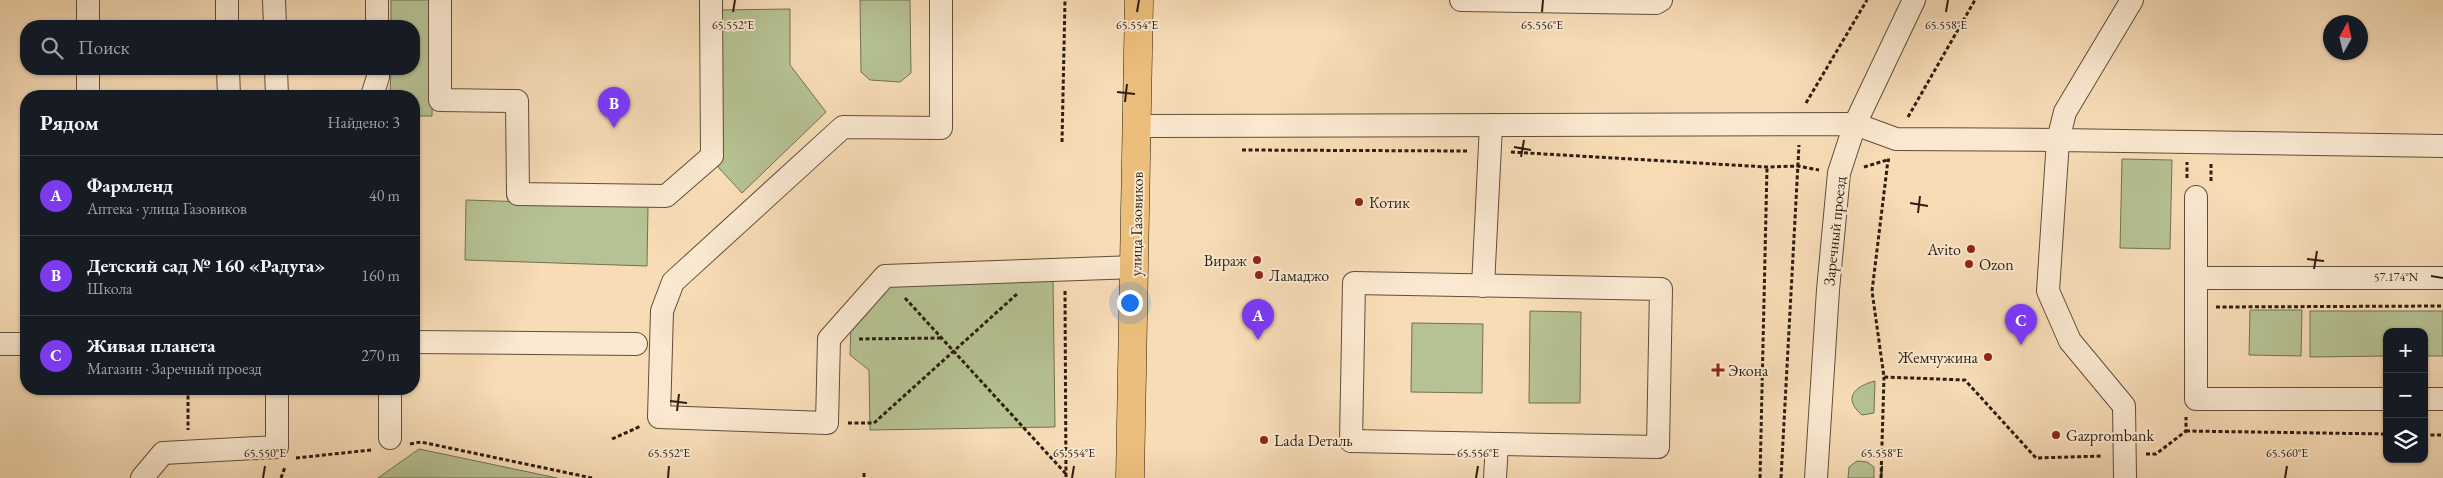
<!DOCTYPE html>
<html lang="ru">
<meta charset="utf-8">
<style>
:root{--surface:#171b24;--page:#20242c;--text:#f1f3f6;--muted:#9ea1a6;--line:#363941;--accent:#7c3aed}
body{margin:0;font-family:"EB Garamond",serif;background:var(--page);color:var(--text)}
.controls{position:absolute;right:15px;bottom:15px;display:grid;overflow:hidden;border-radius:10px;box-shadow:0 1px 4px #0004}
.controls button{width:45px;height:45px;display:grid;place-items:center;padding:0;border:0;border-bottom:1px solid var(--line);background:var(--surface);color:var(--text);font:25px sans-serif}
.compass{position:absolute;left:2323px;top:15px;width:45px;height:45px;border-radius:50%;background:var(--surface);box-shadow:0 1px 4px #0004;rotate:8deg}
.you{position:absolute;left:1129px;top:302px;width:18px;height:18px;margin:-12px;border:4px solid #fff;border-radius:50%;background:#1a73e8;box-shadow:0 0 0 8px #1a73e833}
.badge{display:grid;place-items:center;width:32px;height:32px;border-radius:50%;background:var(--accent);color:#fff;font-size:16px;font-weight:700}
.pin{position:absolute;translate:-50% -41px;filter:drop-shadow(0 1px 2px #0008)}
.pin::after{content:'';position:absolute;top:26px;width:18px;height:15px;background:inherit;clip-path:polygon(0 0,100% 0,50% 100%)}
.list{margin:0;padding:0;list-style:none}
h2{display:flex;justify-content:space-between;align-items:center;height:65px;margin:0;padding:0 20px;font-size:21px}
h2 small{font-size:16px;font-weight:400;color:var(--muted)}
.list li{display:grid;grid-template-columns:32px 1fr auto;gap:15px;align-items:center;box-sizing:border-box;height:80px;padding:0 20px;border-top:1px solid var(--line)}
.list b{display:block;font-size:19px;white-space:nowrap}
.list p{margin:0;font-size:16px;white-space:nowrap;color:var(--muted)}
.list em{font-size:16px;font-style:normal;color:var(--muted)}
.icon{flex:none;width:28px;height:28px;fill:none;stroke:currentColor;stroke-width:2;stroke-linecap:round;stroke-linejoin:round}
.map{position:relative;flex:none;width:2443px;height:478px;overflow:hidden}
.search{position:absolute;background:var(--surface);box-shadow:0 1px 4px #0004;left:20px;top:20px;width:400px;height:55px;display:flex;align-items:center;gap:12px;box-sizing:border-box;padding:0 18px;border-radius:20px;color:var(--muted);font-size:19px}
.panel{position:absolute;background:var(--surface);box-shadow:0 1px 4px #0004;left:20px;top:90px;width:400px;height:305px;border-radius:20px}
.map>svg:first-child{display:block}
.green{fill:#b6c293;stroke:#727052}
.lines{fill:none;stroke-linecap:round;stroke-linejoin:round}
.minor-casing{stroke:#604e3a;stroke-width:24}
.major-casing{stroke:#2d1e11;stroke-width:29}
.path{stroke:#2d1e11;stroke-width:3;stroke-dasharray:4 2.5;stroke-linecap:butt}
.minor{stroke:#fae8d0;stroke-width:22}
.major{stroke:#ecbe7b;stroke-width:28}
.ticks{fill:none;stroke:#2d1e11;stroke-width:2}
.poi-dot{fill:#8f2418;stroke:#fae8d0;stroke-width:2}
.labels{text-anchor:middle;stroke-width:4;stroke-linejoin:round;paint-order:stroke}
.poi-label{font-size:16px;fill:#2d1e11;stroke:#fae8d0;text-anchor:start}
.street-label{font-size:16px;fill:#2d1e11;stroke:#fae8d0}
.ticks-label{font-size:12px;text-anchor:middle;fill:#2d1e11;stroke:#fae8d0;stroke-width:4;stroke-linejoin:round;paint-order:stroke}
</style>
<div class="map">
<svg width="2443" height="478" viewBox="0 0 2443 478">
<rect width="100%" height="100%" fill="#f7dcb6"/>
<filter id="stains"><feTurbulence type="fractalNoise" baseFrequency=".004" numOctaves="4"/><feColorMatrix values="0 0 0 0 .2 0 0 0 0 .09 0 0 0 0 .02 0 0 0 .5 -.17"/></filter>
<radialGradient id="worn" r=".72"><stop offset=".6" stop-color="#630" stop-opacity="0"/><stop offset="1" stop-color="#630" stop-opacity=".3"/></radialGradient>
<g class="green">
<path d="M391 0H433L432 116H414V96H390L391 69H414V26H391Z"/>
<path d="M860 0H910L911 73 900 82 870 80 861 72Z"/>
<path d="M790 9V65L826 112 742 193 718 167 719 10Z"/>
<path d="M2122 159 2172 160 2170 249 2120 248Z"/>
<path d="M466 200 648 206 647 266 465 260Z"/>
<path d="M1053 281 1055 427 870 430 869 370 850 355 851 324 888 284Z"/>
<path d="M2250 310H2302L2301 356 2249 355Z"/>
<path d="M1530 311 1581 312 1580 403H1529Z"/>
<path d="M2310 311H2443V356H2424V332H2387V356L2310 357Z"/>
<path d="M1412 323 1483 324 1482 393 1411 392Z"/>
<path d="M1875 381 1874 413 1862 415C1842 398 1855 386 1875 381Z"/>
<path d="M419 449 557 478H378Z"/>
<path d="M1857 461 1867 462 1874 467V478H1848L1849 467Z"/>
</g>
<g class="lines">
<g class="minor-casing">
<g id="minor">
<path d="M227 0V26"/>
<path d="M274 0 275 26"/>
<path d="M377 0V26"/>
<path d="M440 0V100L517 101 518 194 666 196 712 156 711 0"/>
<path d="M941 0V128L843 127 673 282 662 311 659 417 827 423 829 339 885 276 1136 267"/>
<path d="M1461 0 1656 3 1661 0"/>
<path d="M88 26V0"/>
<path d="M228 69 229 96"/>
<path d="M276 69 277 96"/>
<path d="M88 96V69"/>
<path d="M372 96 378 77V69"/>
<path d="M1138 126 1855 124 1896 139 2058 140 2065 112 2132 0"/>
<path d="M2196 197V278H2443"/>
<path d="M2196 278V399H2387"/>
<path d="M1354 283 1661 289 1658 447 1351 441Z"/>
<path d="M1483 286 1491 125"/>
<path d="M414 342 636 344"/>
<path d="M0 344H26"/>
<path d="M390 389V438"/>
<path d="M2424 399H2443"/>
<path d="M142 478 163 453 277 447V389"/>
<path d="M1495 478 1497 444"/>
<path d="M1816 478 1828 290 1839 173 1855 124 1914 0"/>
<path d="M2125 478 2124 406 2070 341 2048 291 2058 140 2443 146"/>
</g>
</g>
<g class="major-casing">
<path id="major" d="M1130 478 1139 0"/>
</g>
<g class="path">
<path d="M1806 103 1867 0"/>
<path d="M1908 117 1975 0"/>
<path d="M1062 142 1065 0"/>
<path d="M1242 150 1467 151"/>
<path d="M1511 152 1767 167 1798 166 1819 170"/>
<path d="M1890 160H1888L1872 291 1884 377 1965 380 2036 458 2103 456"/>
<path d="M1864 167 1887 160"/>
<path d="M2187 178V162"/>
<path d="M2211 181V163"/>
<path d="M1065 291 1066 478"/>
<path d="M905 298 1066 474"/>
<path d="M2216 307 2443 306"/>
<path d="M859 339 942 338"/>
<path d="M188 389V430"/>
<path d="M848 423H874L1017 294"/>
<path d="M2186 431 2387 434"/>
<path d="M2424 435H2443"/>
<path d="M612 439 641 426"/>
<path d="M410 444 421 442 592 478"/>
<path d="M2146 454H2156L2186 431V417"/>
<path d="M296 458 371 450"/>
<path d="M864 473V478"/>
<path d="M281 478 285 467"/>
<path d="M1760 478 1767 167"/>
<path d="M1781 478 1799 145"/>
<path d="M1881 478 1884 377"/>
</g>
<use href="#minor" class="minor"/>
<use href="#major" class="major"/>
</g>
<path class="ticks" d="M733 12 735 0M1137 12 1139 0M1542 12 1543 0M1946 12 1948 0M1117 92 1135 94M1125 102 1127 84M1514 147 1531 150M1521 157 1524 140M1910 203 1928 206M1918 213 1920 196M2307 259 2324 261M2314 269 2317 251M2431 276 2443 278M670 401 687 403M677 411 679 394M263 478 265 466M668 478 669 466M1072 478 1074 466M1476 478 1478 466M1881 478 1882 466M2285 478 2287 466"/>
<g class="poi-dot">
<circle cx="1359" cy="202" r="5"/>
<circle cx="1971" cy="249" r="5"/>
<circle cx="1257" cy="260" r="5"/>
<circle cx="1969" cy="264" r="5"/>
<circle cx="1259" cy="275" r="5"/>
<circle cx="1988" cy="357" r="5"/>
<path d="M1715.5 362.5h5v5h5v5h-5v5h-5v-5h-5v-5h5z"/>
<circle cx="2056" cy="435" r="5"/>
<circle cx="1264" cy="440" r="5"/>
</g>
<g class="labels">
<g class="poi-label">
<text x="1369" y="208">Котик</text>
<text x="1961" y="255" text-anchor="end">Avito</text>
<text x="1247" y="266" text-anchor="end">Вираж</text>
<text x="1979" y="270">Ozon</text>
<text x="1269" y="281">Ламаджо</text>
<text x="1978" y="363" text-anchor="end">Жемчужина</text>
<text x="1728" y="376">Экона</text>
<text x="2066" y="441">Gazprombank</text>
<text x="1274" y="446">Lada Dеталь</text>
</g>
<g class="street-label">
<text transform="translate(1136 224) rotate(-89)" y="6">улица Газовиков</text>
<text transform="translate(1834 231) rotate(-84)" y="6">Заречный проезд</text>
</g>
</g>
<g class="ticks-label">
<text x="733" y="29">65.552°E</text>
<text x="1137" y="29">65.554°E</text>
<text x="1542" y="29">65.556°E</text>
<text x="1946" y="29">65.558°E</text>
<text x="2396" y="281">57.174°N</text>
<text x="265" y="457">65.550°E</text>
<text x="669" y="457">65.552°E</text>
<text x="1074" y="457">65.554°E</text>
<text x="1478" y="457">65.556°E</text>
<text x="1882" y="457">65.558°E</text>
<text x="2287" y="457">65.560°E</text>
</g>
<rect width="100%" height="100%" filter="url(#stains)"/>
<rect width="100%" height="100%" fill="url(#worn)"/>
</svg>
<div class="controls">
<button>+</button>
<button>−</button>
<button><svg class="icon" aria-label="layers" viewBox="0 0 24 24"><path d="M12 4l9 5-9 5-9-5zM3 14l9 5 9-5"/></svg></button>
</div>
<svg class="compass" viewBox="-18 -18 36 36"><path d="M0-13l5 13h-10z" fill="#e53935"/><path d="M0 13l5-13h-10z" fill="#9ea1a6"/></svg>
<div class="you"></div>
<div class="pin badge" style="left:1258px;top:340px">A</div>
<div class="pin badge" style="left:614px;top:128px">B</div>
<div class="pin badge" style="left:2021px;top:345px">C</div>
<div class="search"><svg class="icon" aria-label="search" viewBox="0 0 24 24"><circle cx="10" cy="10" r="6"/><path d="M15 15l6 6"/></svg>Поиск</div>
<section class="panel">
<h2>Рядом<small>Найдено: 3</small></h2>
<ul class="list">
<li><span class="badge">A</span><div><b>Фармленд</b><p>Аптека · улица Газовиков</p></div><em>40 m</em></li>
<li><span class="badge">B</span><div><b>Детский сад № 160 «Радуга»</b><p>Школа</p></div><em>160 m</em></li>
<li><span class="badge">C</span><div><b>Живая планета</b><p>Магазин · Заречный проезд</p></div><em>270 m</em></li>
</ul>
</section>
</div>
